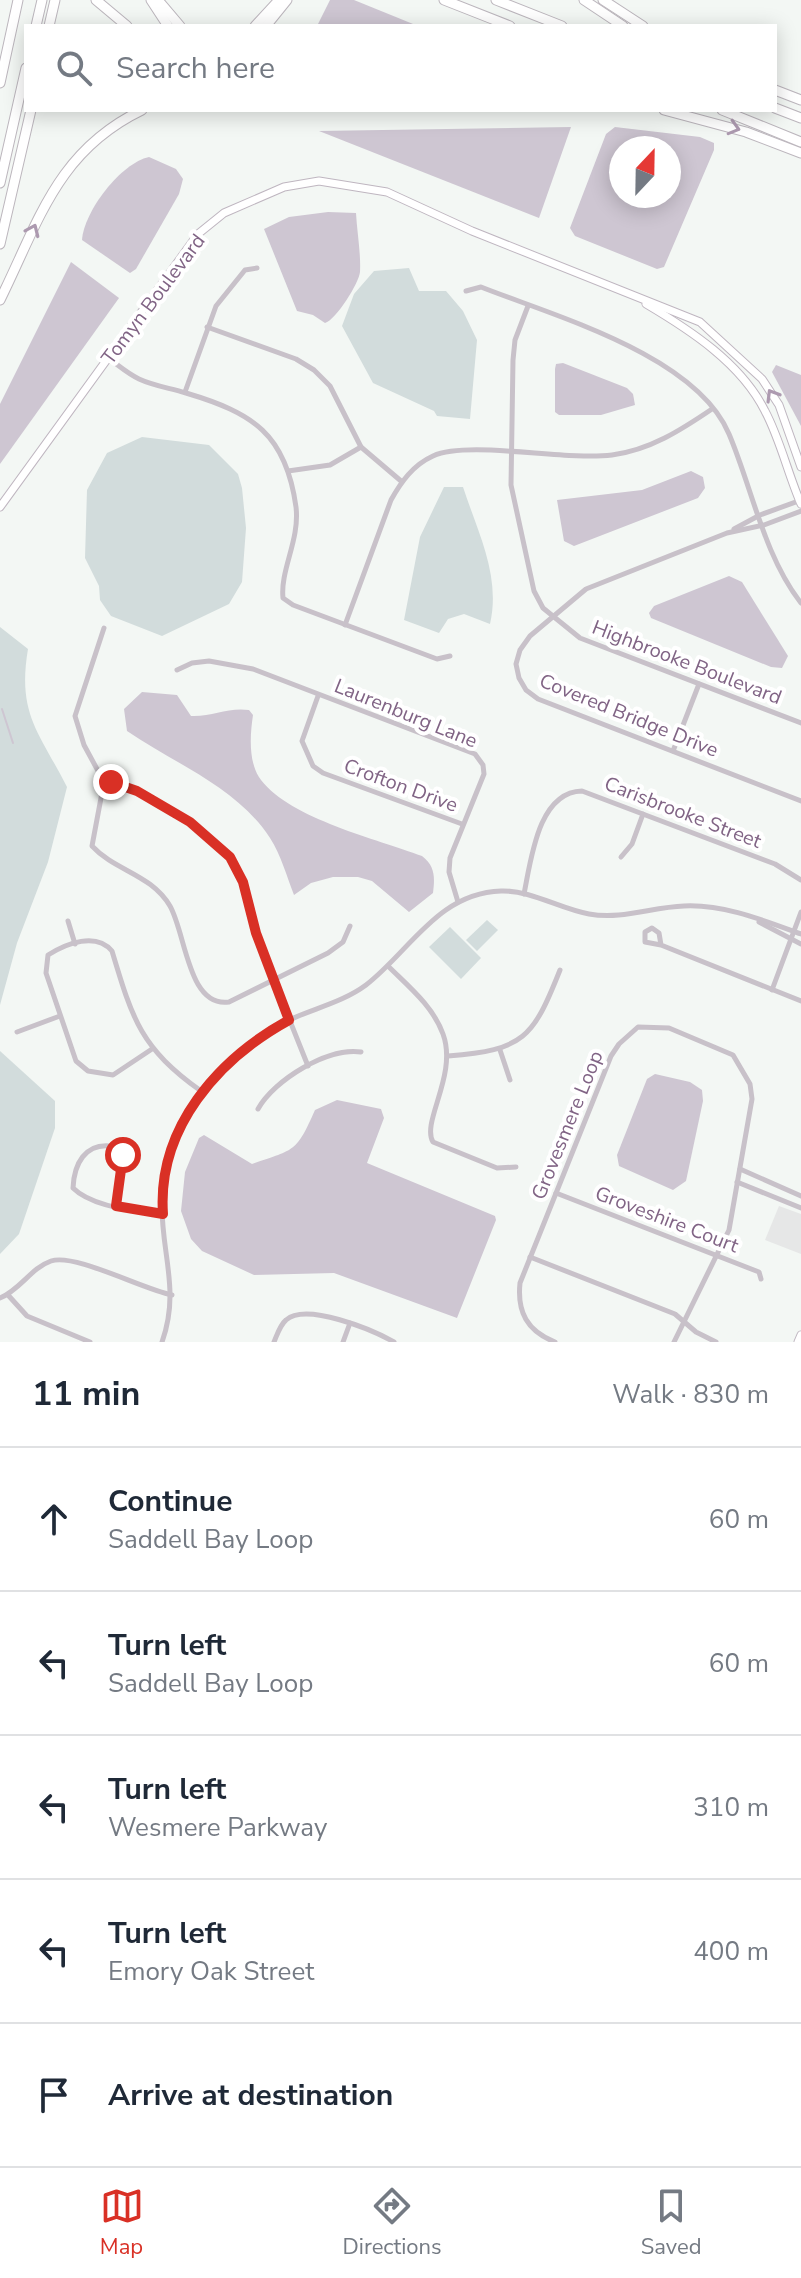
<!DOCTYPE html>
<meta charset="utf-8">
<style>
:root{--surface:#fff;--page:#f6f6f7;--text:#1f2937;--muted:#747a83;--line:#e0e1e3;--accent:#d93025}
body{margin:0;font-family:"Nunito Sans",sans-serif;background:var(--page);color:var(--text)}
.compass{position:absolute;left:609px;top:136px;width:72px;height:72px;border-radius:50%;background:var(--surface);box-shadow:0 4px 20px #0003;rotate:22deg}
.stop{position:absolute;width:24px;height:24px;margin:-18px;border:6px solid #d93025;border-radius:50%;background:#fff}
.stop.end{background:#d93025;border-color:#fff;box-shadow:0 2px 8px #0008}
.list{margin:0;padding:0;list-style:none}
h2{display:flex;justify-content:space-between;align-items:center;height:104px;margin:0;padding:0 32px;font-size:34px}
h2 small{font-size:26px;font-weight:400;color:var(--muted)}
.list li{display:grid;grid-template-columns:52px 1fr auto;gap:24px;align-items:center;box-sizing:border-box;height:144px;padding:0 32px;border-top:2px solid var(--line)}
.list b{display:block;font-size:30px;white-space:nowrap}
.list p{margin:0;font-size:26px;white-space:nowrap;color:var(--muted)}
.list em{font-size:26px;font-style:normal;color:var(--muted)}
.icon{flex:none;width:44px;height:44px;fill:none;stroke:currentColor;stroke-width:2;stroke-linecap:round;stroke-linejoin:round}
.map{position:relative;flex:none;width:801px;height:1342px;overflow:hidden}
.search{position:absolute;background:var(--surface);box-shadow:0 4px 20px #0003;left:24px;right:24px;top:24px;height:88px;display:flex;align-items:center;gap:20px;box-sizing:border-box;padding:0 28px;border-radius:0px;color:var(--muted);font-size:30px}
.sheet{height:824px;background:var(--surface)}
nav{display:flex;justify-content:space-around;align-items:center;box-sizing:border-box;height:112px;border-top:2px solid var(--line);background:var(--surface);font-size:22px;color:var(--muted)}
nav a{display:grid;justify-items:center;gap:4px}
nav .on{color:var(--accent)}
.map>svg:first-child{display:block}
.built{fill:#e6e7e7}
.green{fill:#d2dcdc}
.water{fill:#cec6d2;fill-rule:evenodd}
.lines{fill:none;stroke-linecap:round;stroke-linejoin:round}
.stream{stroke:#cec6d2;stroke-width:2}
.secondary-casing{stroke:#bfb6c0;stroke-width:9}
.highway-casing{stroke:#bcb6bd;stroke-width:11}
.street{stroke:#c8c1c9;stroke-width:5}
.secondary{stroke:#fff;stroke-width:7}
.highway{stroke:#fff;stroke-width:9}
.oneway{stroke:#ad9ab0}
.route{stroke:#d93025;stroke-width:10}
.labels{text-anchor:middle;stroke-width:8;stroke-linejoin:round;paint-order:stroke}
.street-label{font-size:20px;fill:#816485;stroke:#fff}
</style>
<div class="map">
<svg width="801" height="1342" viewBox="0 0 801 1342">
<rect width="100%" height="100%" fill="#f3f7f4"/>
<path class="built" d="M779 1206 801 1214V1254L765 1240Z"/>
<g class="green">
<path d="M409 268 419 291H446L463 311 477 340 470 419 437 416 434 411 373 383 342 326 354 294 374 271Z"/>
<path d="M142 437 209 445 238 474 242 488 246 528 242 582 229 604 162 636 111 616 100 600 99 586 85 558 87 490 107 453Z"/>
<path d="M444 487H463C478 533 501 576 490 624L464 614 448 619 439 633 404 620 420 537Z"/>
<path d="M0 627 28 649C17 714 39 732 67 787L48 862 17 943 0 1005Z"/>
<path d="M487 920 498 930 477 951 466 940Z"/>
<path d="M450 927 481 958 461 979 429 947Z"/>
<path d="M0 1051 55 1101V1128L19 1234 0 1254Z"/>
</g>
<g class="water">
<path d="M330 0H354L418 26H317Z"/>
<path d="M571 127 539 218 319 131Z"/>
<path d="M615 127 700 137 714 143V150L664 267 657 269 575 236 570 228 606 134ZM621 148H669V196H621Z"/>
<path d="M149 157 176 169 183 179 179 194 136 269 130 273 82 240C84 211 121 163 149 157Z"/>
<path d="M328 212 356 213C357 232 361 253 360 272 359 283 336 320 325 323L313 315 297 311 264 229 289 217Z"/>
<path d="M71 262 119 298 0 464V404Z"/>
<path d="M563 363 627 388 633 394 635 405 601 415H559L555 412V369L556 364Z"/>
<path d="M776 365 801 375V426L772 372Z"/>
<path d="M691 471 703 477 705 488 698 498 574 546 564 541 557 500 642 490Z"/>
<path d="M729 576 742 582 788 656 782 668 771 667 651 618 649 613 654 606Z"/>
<path d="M142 692 177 695 191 716C212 717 228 707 249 710L253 715C250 735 248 763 261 780 291 819 377 839 422 856 435 866 435 877 433 893L409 912 372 881 358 877H333L311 883 294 895C287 877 281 855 270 838 237 787 175 764 127 731L124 709Z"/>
<path d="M655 1074 690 1082 702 1090 703 1101 686 1181 673 1190 619 1166 617 1155 647 1079Z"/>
<path d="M337 1100 381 1109 384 1118 367 1163 495 1216 496 1220 457 1318 334 1273 254 1275 202 1251 191 1239 181 1211 185 1172 199 1138 204 1135 252 1164C295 1149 296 1153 315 1110Z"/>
</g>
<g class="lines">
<path class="stream" d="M2 709 13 743"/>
<g class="secondary-casing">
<g id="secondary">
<path d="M646 304C690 330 741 363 765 411 780 439 788 474 801 504"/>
<path d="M0 507 198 234 224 213 284 187 319 181 387 192 472 231 700 322 762 379 779 405 801 467"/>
<path d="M798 1342 801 1335"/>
</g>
</g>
<g class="highway-casing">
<g id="highway">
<path d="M96 0 127 26"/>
<path d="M151 0 168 26"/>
<path d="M158 0 180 26"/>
<path d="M444 0 510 26"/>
<path d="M496 0 562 26"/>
<path d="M584 0 623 26"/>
<path d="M603 0 643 26"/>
<path d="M36 26 42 0"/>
<path d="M49 26 55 0"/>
<path d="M255 26 279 0"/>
<path d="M266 26 287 0"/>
<path d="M0 83 18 0"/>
<path d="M775 90 801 100"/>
<path d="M775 108 801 118"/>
<path d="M664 110 746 132 801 153"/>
<path d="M722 110 801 142"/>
<path d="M0 183 26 68"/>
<path d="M0 244 31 110"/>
<path d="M0 300C39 221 57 151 142 110"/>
</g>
</g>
<g class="street">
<path d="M466 291 481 287C554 316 696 355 729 434 752 488 764 556 801 603"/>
<path d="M528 306 515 340 513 360 511 485 534 591 543 608 580 638 801 723"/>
<path d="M207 327 296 359 314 370 330 386 361 447 401 481"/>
<path d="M108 358C118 365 128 374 139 379 154 386 170 388 186 393 253 413 286 434 296 507 300 540 280 570 283 598L293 605 437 659 450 656"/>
<path d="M185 392 216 306 245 270 257 268"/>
<path d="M288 471 330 465 361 447"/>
<path d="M801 511 764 525 727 533 586 589 530 636 520 650 516 664 519 678 526 690 538 699 801 801"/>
<path d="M734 529 760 515 801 500"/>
<path d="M345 625 391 500C401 482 413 465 433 456 469 440 564 461 612 455 650 450 681 430 712 409"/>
<path d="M104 628 75 716 84 745 104 782 92 846C115 871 151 874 170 906 186 934 188 1008 229 1002L328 953 343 942 350 926"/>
<path d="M177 670 192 663 209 661 253 669 475 754 483 765 484 774 450 858 449 872 458 902"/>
<path d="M318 696 302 741 313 766 323 773 462 824"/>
<path d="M673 751 699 684"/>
<path d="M104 782 137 791 190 822 230 857 243 882 264 956 308 1066"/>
<path d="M621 857 632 844 643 814"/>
<path d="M524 894C531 860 538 792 582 791L775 864 801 880"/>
<path d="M68 921 75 944"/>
<path d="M759 922 801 944"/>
<path d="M661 945 645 942V932L652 928 659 933 661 945 801 1001"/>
<path d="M388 966C408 986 433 1006 443 1034 458 1075 421 1122 433 1142L497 1168 516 1167"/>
<path d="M772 990 801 912"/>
<path d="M17 1032 60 1016"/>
<path d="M152 1049 113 1075 88 1071 76 1061 46 973 48 955C67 943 96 932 112 951 133 1021 141 1048 201 1091"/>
<path d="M500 1050 510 1080"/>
<path d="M448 1056C524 1050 533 1038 560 970"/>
<path d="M258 1109C274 1080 328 1047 361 1052"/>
<path d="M740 1169 801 1196"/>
<path d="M737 1182 801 1208"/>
<path d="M556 1193 759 1272 761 1279"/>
<path d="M116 1206 123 1155 111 1146C85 1143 74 1164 73 1188 92 1207 137 1212 163 1214"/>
<path d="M530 1257 675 1314 696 1332 716 1342"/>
<path d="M8 1295 27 1316 90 1342"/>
<path d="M0 1298C20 1290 31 1268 51 1261 75 1253 142 1289 172 1295"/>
<path d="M162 1342C181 1289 160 1251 162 1199 163 1173 172 1146 182 1123 202 1078 246 1041 289 1020 315 1008 343 1002 366 985 410 951 438 893 501 891 531 890 560 909 589 914 622 920 652 907 684 906 724 904 765 921 801 934"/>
<path d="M274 1342C277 1335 280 1325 286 1320 306 1302 373 1330 394 1342"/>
<path d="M343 1342 350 1323"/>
<path d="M555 1342C527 1331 517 1312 520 1283L611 1056 619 1044 638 1027 669 1028 733 1055 750 1084 752 1099 729 1230 674 1342"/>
</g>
<use href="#secondary" class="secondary"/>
<use href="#highway" class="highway"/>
</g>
<defs><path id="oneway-chevron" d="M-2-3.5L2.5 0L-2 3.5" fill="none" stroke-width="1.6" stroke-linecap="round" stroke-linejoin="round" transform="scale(2)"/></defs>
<g class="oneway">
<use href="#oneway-chevron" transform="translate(734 128) rotate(16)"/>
<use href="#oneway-chevron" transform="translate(33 230) rotate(-66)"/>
<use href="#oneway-chevron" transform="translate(772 395) rotate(-121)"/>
</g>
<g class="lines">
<path class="route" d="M111 782 137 791 190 822 230 857 243 882 256 933 289 1020C218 1059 157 1128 163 1214L116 1206 123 1155"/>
</g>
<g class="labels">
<g class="street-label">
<text transform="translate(153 299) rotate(-53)" y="7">Tomyn Boulevard</text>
<text transform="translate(687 662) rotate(21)" y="7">Highbrooke Boulevard</text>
<text transform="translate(406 713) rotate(22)" y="7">Laurenburg Lane</text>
<text transform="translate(629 715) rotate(22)" y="7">Covered Bridge Drive</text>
<text transform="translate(401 785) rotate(20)" y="7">Crofton Drive</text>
<text transform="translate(683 812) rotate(21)" y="7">Carisbrooke Street</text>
<text transform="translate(567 1125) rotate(-68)" y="7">Grovesmere Loop</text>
<text transform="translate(667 1219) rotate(21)" y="7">Groveshire Court</text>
</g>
</g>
</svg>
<svg class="compass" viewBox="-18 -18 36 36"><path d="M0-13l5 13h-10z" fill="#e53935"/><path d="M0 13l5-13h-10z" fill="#747a83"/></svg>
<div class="stop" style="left:123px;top:1155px"></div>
<div class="stop end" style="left:111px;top:782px"></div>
<div class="search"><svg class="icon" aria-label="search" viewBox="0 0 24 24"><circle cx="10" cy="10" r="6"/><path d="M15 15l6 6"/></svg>Search here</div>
</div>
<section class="sheet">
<h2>11 min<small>Walk · 830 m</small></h2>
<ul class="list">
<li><svg class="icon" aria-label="ahead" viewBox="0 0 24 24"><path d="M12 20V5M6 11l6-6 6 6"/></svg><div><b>Continue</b><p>Saddell Bay Loop</p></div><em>60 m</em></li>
<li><svg class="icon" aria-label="left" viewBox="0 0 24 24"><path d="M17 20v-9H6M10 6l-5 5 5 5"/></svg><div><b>Turn left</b><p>Saddell Bay Loop</p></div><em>60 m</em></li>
<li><svg class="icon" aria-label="left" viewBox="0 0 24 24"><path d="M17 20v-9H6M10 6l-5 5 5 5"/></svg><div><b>Turn left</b><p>Wesmere Parkway</p></div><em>310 m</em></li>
<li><svg class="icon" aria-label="left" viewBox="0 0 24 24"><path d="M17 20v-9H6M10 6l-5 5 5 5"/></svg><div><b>Turn left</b><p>Emory Oak Street</p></div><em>400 m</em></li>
<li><svg class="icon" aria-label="arrive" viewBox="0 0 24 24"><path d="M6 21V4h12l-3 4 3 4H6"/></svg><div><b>Arrive at destination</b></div></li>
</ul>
</section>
<nav>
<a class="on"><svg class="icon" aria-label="map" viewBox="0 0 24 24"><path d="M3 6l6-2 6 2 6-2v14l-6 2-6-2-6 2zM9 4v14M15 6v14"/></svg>Map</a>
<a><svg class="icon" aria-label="directions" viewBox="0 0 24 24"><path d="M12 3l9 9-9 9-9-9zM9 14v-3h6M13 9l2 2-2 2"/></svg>Directions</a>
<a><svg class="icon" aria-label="saved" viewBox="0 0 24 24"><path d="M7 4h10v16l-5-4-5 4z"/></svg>Saved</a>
</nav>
